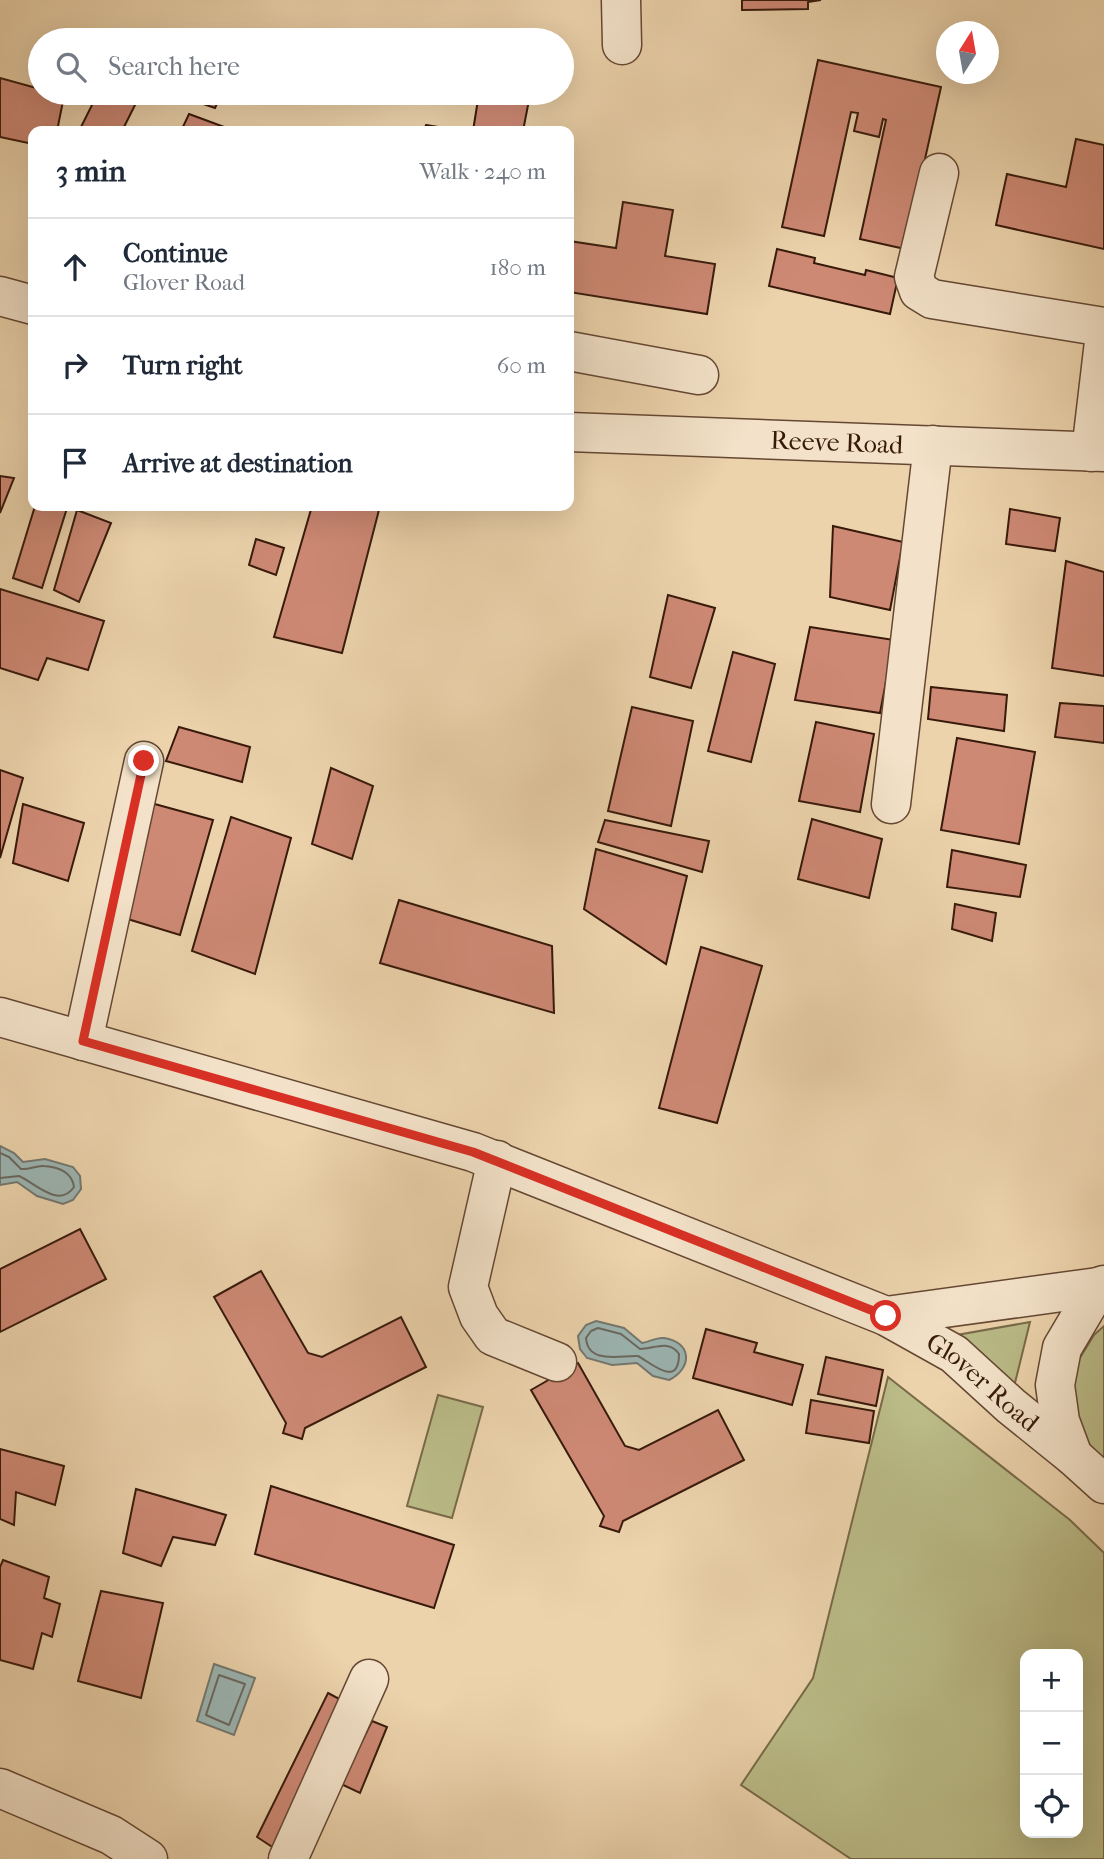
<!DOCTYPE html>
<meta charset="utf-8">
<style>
:root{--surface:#fff;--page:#f6f6f7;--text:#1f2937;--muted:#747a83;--line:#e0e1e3}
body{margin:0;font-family:"IM FELL French Canon",serif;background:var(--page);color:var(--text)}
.controls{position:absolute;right:21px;bottom:21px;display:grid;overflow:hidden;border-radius:14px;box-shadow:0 7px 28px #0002}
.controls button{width:63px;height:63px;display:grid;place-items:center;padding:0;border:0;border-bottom:2px solid var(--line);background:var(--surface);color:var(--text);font:35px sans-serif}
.compass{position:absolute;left:936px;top:21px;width:63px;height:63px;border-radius:50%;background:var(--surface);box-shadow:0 7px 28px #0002;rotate:11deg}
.stop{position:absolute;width:21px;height:21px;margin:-16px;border:5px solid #d93025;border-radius:50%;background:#fff}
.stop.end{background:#d93025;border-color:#fff;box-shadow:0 2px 7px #0008}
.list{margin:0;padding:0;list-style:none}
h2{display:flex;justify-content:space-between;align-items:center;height:91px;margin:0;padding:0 28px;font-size:30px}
h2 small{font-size:23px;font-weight:400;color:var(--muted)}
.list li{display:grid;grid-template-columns:46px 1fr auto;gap:21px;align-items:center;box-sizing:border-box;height:98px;padding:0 28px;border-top:2px solid var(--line)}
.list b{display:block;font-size:26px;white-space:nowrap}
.list p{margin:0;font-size:23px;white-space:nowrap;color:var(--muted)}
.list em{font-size:23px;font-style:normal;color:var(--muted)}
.icon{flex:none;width:38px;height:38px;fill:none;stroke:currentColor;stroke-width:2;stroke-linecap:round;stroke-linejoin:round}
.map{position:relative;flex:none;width:1104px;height:1859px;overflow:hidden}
.search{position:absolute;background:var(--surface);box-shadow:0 7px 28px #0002;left:28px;top:28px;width:546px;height:77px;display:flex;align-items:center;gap:18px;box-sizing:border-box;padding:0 24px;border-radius:38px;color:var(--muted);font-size:26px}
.panel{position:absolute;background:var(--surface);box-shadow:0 7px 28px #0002;left:28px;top:126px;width:546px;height:385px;border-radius:14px}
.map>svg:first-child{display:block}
.green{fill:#babb87;stroke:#796a49;stroke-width:2;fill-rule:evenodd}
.water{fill:#9cb6b4;stroke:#747870;stroke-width:2}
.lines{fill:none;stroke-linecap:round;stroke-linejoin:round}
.shore{stroke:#6a6860;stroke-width:2}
.building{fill:#ce8975;stroke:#381a0b;stroke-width:2}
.minor-casing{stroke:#654833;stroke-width:41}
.minor{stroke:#f3e2c9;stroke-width:38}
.route{stroke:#d93025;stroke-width:9}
.labels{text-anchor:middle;stroke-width:5;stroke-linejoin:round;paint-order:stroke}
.street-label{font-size:26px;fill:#381a0b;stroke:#f3e2c9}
</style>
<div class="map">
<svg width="1104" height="1859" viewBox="0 0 1104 1859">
<rect width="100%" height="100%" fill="#ecd3ac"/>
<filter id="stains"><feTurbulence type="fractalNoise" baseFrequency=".00286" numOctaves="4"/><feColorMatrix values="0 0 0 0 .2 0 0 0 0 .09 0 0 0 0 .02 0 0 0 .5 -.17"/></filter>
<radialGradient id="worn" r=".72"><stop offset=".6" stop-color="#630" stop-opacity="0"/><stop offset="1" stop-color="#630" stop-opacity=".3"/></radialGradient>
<g class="green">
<path d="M1030 1322 1014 1387 957 1335Z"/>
<path d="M1104 1326V1469L1088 1453 1071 1389 1078 1361 1094 1335Z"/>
<path d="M888 1377 1070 1520 1104 1553V1859H851L741 1785 813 1678ZM1025 1654H1078V1833H1025Z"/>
<path d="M438 1395 483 1407 452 1518 407 1506Z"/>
</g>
<g class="water">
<path d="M0 1146 14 1153 23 1162 45 1159 73 1167 80 1176 81 1189 73 1200 63 1204 37 1196 17 1182 0 1185Z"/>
<path d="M596 1321 624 1328 642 1343C650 1342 656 1337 664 1338 692 1342 693 1368 669 1380L653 1376 637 1363 612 1365 587 1358 580 1349 578 1336 586 1325Z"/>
<path d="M214 1664 255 1678 234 1735 197 1721Z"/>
</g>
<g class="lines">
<g class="shore">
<path d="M0 1153 9 1157 21 1169C30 1170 36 1165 44 1166 58 1167 72 1172 74 1187 59 1209 35 1183 19 1176L0 1178"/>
<path d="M598 1328 621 1334 640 1349C654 1349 669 1339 679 1354 679 1389 651 1363 638 1356 621 1355 588 1365 586 1338L591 1331Z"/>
<path d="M219 1675 245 1684 229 1725 206 1715Z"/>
</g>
</g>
<g class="building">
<path d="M742 0H821L808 2V9L742 10Z"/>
<path d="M818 60 941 87 905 249 860 239 886 120 883 119 879 137 854 131 858 113 851 112 824 236 782 227Z"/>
<path d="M0 78 40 89V93L64 96 57 131H33V144L0 137Z"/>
<path d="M98 93H141L122 131H79Z"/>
<path d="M171 93H222L215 108Z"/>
<path d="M479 93 530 95 523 131H473Z"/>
<path d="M189 114 235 131H181Z"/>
<path d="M426 125 463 131H424Z"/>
<path d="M1076 139 1104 145V249L996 225 1007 174 1066 187Z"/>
<path d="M623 202 673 210 665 256 715 264 707 314 569 292V241L616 248Z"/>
<path d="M777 249 815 258 814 263 865 275 866 270 898 278 890 314 769 286Z"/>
<path d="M0 476 14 478 0 513Z"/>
<path d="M35 506H58L67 508 42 588 13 578Z"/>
<path d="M312 506H380L342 653 274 637Z"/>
<path d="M1010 509 1060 518 1055 551 1006 544Z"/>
<path d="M77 510 111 523 79 602 54 590Z"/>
<path d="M833 526 903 542 890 610 830 597Z"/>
<path d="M256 539 284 548 276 575 249 565Z"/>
<path d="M1066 561 1104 572V676L1052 668Z"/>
<path d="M0 589 104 621 88 670 47 658 38 680 0 668Z"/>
<path d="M668 595 715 608 691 688 650 677Z"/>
<path d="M810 627 894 640 880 713 795 700Z"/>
<path d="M733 652 775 664 751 762 708 751Z"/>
<path d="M931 687 1007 695 1004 731 928 719Z"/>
<path d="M1060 703 1104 706V743L1055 737Z"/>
<path d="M632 707 693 721 671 826 608 811Z"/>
<path d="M816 722 874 734 860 812 799 801Z"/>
<path d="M179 727 250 747 242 782 166 761Z"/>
<path d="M957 738 1035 752 1019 844 941 830Z"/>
<path d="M331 768 373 786 352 859 312 844Z"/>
<path d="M0 770 23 778 0 858Z"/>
<path d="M151 803 213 820 180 935 121 917Z"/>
<path d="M23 804 84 823 68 881 13 863Z"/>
<path d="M231 817 291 838 255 974 192 951Z"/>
<path d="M812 819 882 839 869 898 798 879Z"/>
<path d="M605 820 709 841 702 872 598 842Z"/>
<path d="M596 849 687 876 666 964 584 909Z"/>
<path d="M952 850 1026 865 1020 897 947 887Z"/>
<path d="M399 900 552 946 554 1013 380 963Z"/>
<path d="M955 904 996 913 992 941 952 929Z"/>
<path d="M701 947 762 966 717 1123 659 1108Z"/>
<path d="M80 1229 106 1279 0 1332V1269Z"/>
<path d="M261 1271 308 1353 322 1357 401 1317 426 1367 305 1428 302 1439 283 1433 286 1423 214 1297Z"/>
<path d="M706 1329 757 1343 754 1352 803 1365 792 1405 693 1378Z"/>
<path d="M826 1357 883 1370 876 1406 818 1394Z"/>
<path d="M578 1363 625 1446 639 1450 718 1410 744 1460 623 1521 619 1532 600 1526 604 1516 531 1390Z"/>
<path d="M811 1400 874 1411 869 1443 806 1433Z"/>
<path d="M0 1449 64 1466 55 1505 16 1492 14 1525 0 1519Z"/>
<path d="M271 1486 454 1545 434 1608 255 1554Z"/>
<path d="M136 1489 226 1515 215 1545 173 1537 161 1566 123 1553Z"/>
<path d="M3 1560 49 1577 44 1598 60 1604 52 1637 42 1633 33 1669 0 1660V1567Z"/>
<path d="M101 1591 163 1603 141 1698 78 1681Z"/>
<path d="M328 1693 345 1702 277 1850 257 1837Z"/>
<path d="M372 1721 387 1727 360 1793 341 1784Z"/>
</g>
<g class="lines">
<g class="minor-casing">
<g id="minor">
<path d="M621 0 622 45"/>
<path d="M939 173 914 277 919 291 932 299 1104 327"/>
<path d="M0 296 33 305"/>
<path d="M569 351 699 375"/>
<path id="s1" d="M569 432 1104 452"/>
<path d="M1091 452 1104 342"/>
<path d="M891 804 933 445"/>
<path id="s2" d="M0 1017 473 1152 886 1316 954 1354 1011 1406 1073 1456"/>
<path d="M83 1041 144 761"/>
<path d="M497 1160 468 1287 479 1316 493 1336 557 1362"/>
<path d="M1104 1285 1098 1287 1062 1348 1055 1385 1060 1421 1073 1456 1104 1484"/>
<path d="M886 1316 1098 1287"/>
<path d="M0 1788 111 1835 148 1859"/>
<path d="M288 1859 369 1679"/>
</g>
</g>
<use href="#minor" class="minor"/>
</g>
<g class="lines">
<path class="route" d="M144 761 83 1041 473 1152 886 1316"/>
</g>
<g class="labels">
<g class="street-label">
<text dy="9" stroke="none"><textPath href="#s1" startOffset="268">Reeve Road</textPath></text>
<text dy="9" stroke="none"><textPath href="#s2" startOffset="1054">Glover Road</textPath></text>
</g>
</g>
<rect width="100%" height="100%" filter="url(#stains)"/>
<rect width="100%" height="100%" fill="url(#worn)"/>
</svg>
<div class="controls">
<button>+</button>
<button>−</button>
<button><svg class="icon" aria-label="locate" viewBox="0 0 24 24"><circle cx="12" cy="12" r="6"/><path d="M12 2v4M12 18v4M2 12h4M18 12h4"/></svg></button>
</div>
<svg class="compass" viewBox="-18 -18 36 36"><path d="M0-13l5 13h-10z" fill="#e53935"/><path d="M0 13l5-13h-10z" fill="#747a83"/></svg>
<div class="stop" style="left:886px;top:1316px"></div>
<div class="stop end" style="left:144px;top:761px"></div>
<div class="search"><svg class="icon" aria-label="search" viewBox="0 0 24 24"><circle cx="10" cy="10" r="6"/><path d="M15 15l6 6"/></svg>Search here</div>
<section class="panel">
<h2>3 min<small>Walk · 240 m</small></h2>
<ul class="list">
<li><svg class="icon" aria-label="ahead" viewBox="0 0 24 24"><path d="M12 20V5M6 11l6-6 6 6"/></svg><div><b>Continue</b><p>Glover Road</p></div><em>180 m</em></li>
<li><svg class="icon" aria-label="right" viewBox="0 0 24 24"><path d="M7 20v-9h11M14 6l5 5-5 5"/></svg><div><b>Turn right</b></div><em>60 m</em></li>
<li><svg class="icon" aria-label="arrive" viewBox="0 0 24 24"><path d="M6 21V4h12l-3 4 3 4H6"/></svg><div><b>Arrive at destination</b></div></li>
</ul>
</section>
</div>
